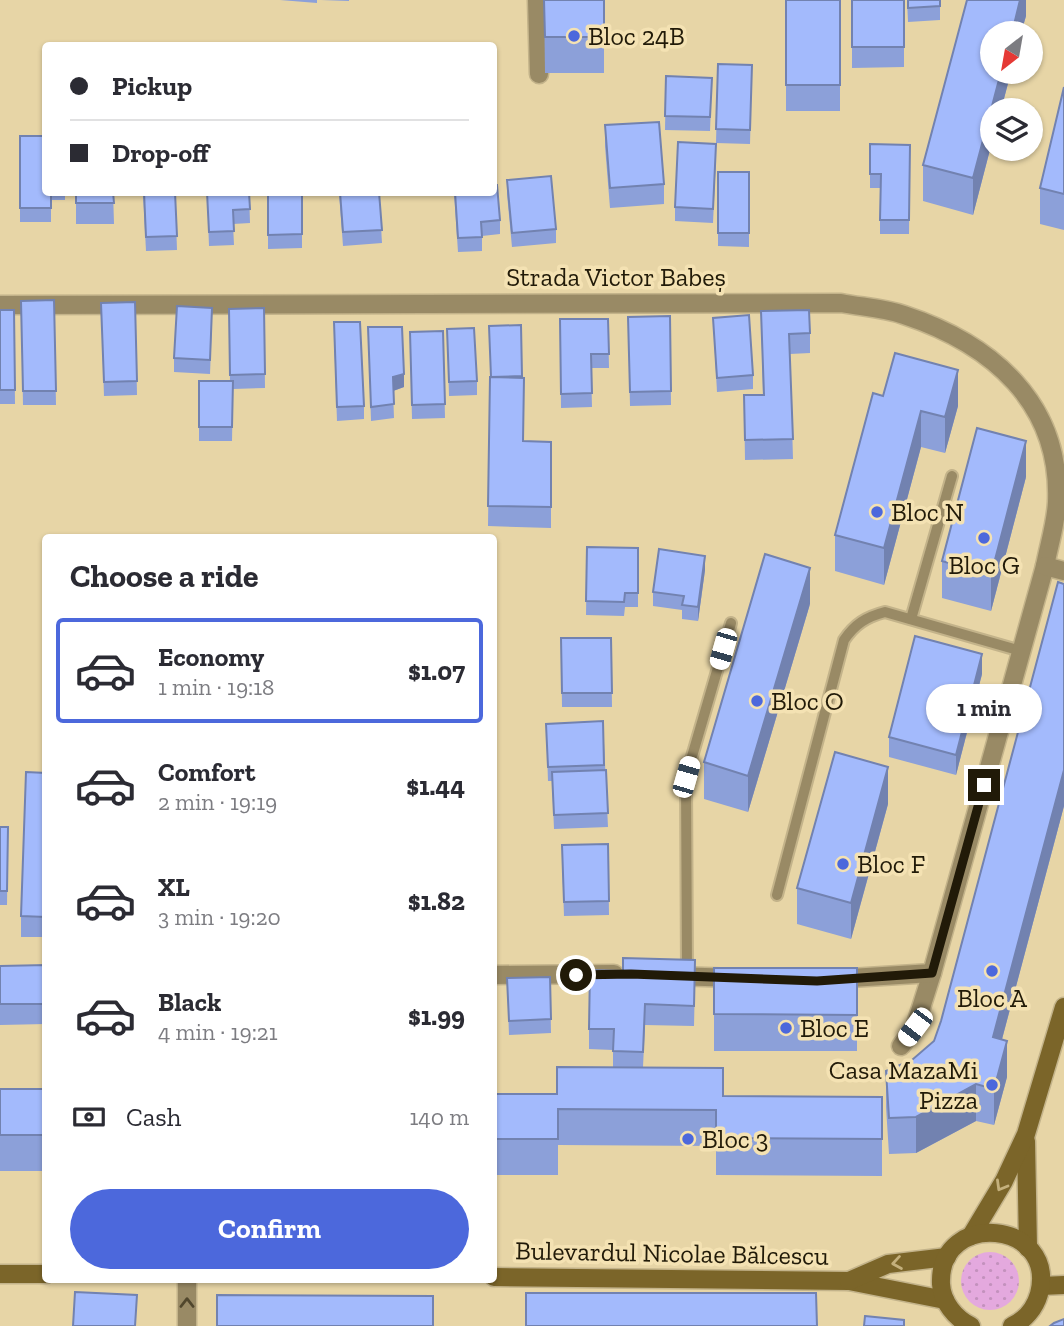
<!DOCTYPE html>
<meta charset="utf-8">
<style>
:root{--surface:#fff;--page:#f7f7f7;--text:#2b2b33;--muted:#7c7c81;--line:#e1e1e2;--accent:#4c68dc}
body{margin:0;font-family:"Zilla Slab",serif;background:var(--page);color:var(--text);height:100vh;display:flex;flex-direction:column;font-size:26px;white-space:nowrap}
*{box-sizing:border-box;margin:0}
p{font-size:23px;color:var(--muted)}
.icon{flex:none;width:38px;height:38px;fill:none;stroke:currentColor;stroke-width:2;stroke-linecap:round;stroke-linejoin:round}
.map{position:relative;flex:1;overflow:hidden}
.details{position:absolute;left:42px;top:534px;width:455px;height:749px;display:flex;flex-direction:column;background:var(--surface);border-radius:7px;box-shadow:0 2px 5px #0004}
.details>*{flex:none}
.guide{position:absolute;left:42px;top:42px;width:455px;height:154px;border-radius:7px;box-shadow:0 2px 5px #0004;display:grid;align-content:center;height:154px;padding:0 28px;background:var(--surface)}
.needle{width:46px;rotate:211deg}
.controls{position:absolute;left:980px;top:21px;display:grid;gap:14px}
.controls a{display:grid;place-items:center;width:63px;height:63px;border-radius:50%;background:var(--surface);box-shadow:0 2px 5px #0004;font-size:35px}
.end{position:absolute;width:32px;height:32px;margin:-16px;border:9px solid #211a08;background:#fff;box-shadow:0 0 0 4px #fff}
.from{border-radius:50%}
.bubble{position:absolute;height:49px;border-radius:24px;background:var(--surface);box-shadow:0 2px 5px #0004;font-size:23px;font-weight:700;line-height:49px;text-align:center}
.car{position:absolute;width:21px;height:42px;margin:-21px -10px;border-radius:9px;box-shadow:0 0 5px 2px #0007;background:linear-gradient(#fff 24%,#345 0 40%,#fff 0 76%,#345 0 86%,#fff 0)}
.guide b{display:flex;align-items:center;gap:24px;height:66px;font-size:26px}
.guide b+b{border-top:2px solid var(--line)}
.guide i{width:18px;height:18px;background:var(--text)}
ul{padding:0;list-style:none}
li{display:flex;align-items:center;gap:21px;height:105px;margin:0 14px 10px;padding:0 14px;border:4px solid transparent;border-radius:7px}
li div{flex:1}
li b{display:block;font-size:26px}
li em{font-style:normal;font-weight:700}
li.current{border-color:var(--accent)}
li>.icon{width:63px;height:63px;stroke-width:1.5}
h2{padding:0 28px;font-size:32px;line-height:84px}
.pay{display:flex;align-items:center;gap:18px;height:77px;padding:0 28px;font-size:26px}
.pay p{margin-inline-start:auto}
.action{display:flex;gap:14px;margin-top:auto;padding:14px 28px}
.action a{flex:1;height:80px;border-radius:42px;background:var(--accent);color:#fff;font-size:28px;font-weight:700;line-height:80px;text-align:center}
.map>svg:first-child{display:block}
.grass{fill:url(#grass-dots)}
.lines{fill:none;stroke-linecap:round;stroke-linejoin:round}
.lane-casing{stroke:#c3b38a;stroke-width:14}
.street-casing{stroke:#c3b38a;stroke-width:21}
.secondary-casing{stroke:#c3b38a;stroke-width:21}
.lane{stroke:#998a65;stroke-width:10}
.street{stroke:#998a65;stroke-width:18}
.secondary{stroke:#7b6529;stroke-width:18}
.wall{fill:#8ca0d9}
.shaded-wall{fill:#7282b0}
.building{fill:#a3bafc;stroke:#7282b0;stroke-width:2}
.oneway{stroke:#c4b07c}
.oneway2{stroke:#51472d}
.route{stroke:#211a08;stroke-width:9}
.poi-dot{fill:#4c68dc;stroke:#f4e2b3;stroke-width:2.5}
.labels{text-anchor:middle;dominant-baseline:central;stroke-width:7;stroke-linejoin:round;paint-order:stroke}
.poi-label{font-size:26px;fill:#211a08;stroke:#f4e2b3;text-anchor:start}
.street-label{font-size:26px;fill:#211a08;stroke:#f4e2b3}
</style>
<div class="map">
<svg width="1064" height="1326" viewBox="0 0 1064 1326">
<defs>
<pattern id="grass-dots" width="8" height="8" patternUnits="userSpaceOnUse" patternTransform="scale(1.75)"><rect width="8" height="8" fill="#e4a9de"/><path d="M2 2h.1M6 6h.1" fill="none" stroke="#c391bd" stroke-width="1.8" stroke-linecap="round"/></pattern>
</defs>
<rect width="100%" height="100%" fill="#e7d5a6"/>
<circle class="grass" cx="990" cy="1281" r="29"/>
<g class="lines">
<g class="lane-casing">
<g id="lane">
<path d="M911,619L952,476"/>
<path d="M777,895L844,640C855,624 866,617 885,612L1021,651"/>
<path d="M687,973L686,777L731,623"/>
</g>
</g>
<g class="street-casing">
<g id="street">
<path d="M537,0L539,74"/>
<path d="M0,305L841,303C861,307 884,308 904,315C992,344 1061,403 1057,502C1056,523 1049,545 1045,566L932,973L915,1027L901,1046"/>
<path d="M1045,566L1064,571"/>
<path d="M494,975L614,974"/>
<path d="M674,976L736,978"/>
<path d="M834,979L932,973"/>
<path d="M187,1326V1279"/>
</g>
</g>
<g class="secondary-casing">
<g id="secondary">
<path d="M1026,1141L1028,1248"/>
<path d="M971,1236L1004,1181L1026,1134L1064,1007"/>
<path d="M0,1274H46"/>
<path d="M494,1277L849,1281L945,1300"/>
<path d="M849,1281L888,1264L947,1257"/>
<path d="M1041,1286L1064,1285"/>
<path d="M971,1326C955,1318 942,1302 941,1284C938,1209 1058,1220 1039,1294C1035,1308 1025,1320 1012,1326"/>
</g>
</g>
<use href="#lane" class="lane"/>
<use href="#street" class="street"/>
<use href="#secondary" class="secondary"/>
</g>
<g class="wall">
<path d="M280,0H317V3Z"/>
<path d="M321,0H349V1Z"/>
<path d="M544,0H604V73H545Z"/>
<rect x="786" y="0" width="54" height="111"/>
<path d="M852,0H904V67L852,68Z"/>
<path d="M907,0H940V20L908,22Z"/>
<path d="M967,0H1026V16L1021,33H992V72H1011L1001,110H992V142L973,215L923,201V165Z"/>
<path d="M718,64L752,65L750,144L716,143Z"/>
<path d="M666,76L712,78L710,131L665,130Z"/>
<path d="M1064,87V230L1040,224V188Z"/>
<path d="M605,125L664,184V204L610,208L605,146Z"/>
<path d="M20,136L46,192H65V200H51V222H20Z"/>
<path d="M870,144L910,145L909,234H880V188H870Z"/>
<path d="M716,158L713,223L675,221V207Z"/>
<path d="M718,172H749V247L718,246Z"/>
<path d="M507,180L556,229V243L512,247L507,194Z"/>
<path d="M76,192H113L114,224H76Z"/>
<path d="M143,192H175L177,250L146,251Z"/>
<path d="M207,192H249L250,223L233,224L234,245L209,246Z"/>
<path d="M268,192H302V248L268,249Z"/>
<path d="M308,192H336V193L308,194Z"/>
<path d="M339,192H379L382,243L343,246Z"/>
<path d="M454,192L500,220V234L482,236V251L458,252Z"/>
<path d="M54,300L56,405H23L21,301Z"/>
<path d="M135,302L137,395L104,396L101,303Z"/>
<path d="M264,308L265,388L233,389L232,441H199V381H230L229,309Z"/>
<path d="M0,310H14L15,404H0Z"/>
<path d="M761,311L810,333V353L790,354L793,459L745,460L744,395H763Z"/>
<path d="M670,316L671,405L630,406L628,317Z"/>
<path d="M713,318L753,375V389L717,392Z"/>
<path d="M560,319H608L609,368H591L592,407L561,408Z"/>
<path d="M212,322L210,374L174,372V358Z"/>
<path d="M521,325L523,441L551,442V528L488,526L490,377Z"/>
<path d="M368,327L404,387L393,391L394,418L371,421Z"/>
<path d="M447,329L477,381V395L449,396Z"/>
<path d="M443,331L445,418L412,419L410,332Z"/>
<path d="M334,336L364,406V419L337,421Z"/>
<path d="M883,396L958,406L945,453L921,447L884,585L835,571V535Z"/>
<path d="M1026,477L991,611L942,598V561Z"/>
<path d="M587,547L638,548V607H625L624,616L586,615Z"/>
<path d="M705,570L698,621L682,619V610L653,606V592Z"/>
<path d="M1064,584V806L1002,1039L1007,1077L994,1125L976,1121L916,1153L889,1154L886,1107V1071L912,1060L934,1041L941,1021Z"/>
<path d="M810,604L748,812L704,799V762Z"/>
<path d="M561,638H611L612,707H562Z"/>
<path d="M982,674L956,775L889,757V737Z"/>
<path d="M603,721L608,827L554,829L552,781H548L546,724Z"/>
<path d="M46,773V937H21V916Z"/>
<path d="M888,804L851,939L797,924V888Z"/>
<path d="M0,827H8L7,905H0Z"/>
<path d="M608,844L609,915L564,916L562,859Z"/>
<path d="M46,965V1024L0,1025V966Z"/>
<rect x="714" y="968" width="143" height="83"/>
<path d="M550,977L551,1033L509,1035L507,978Z"/>
<path d="M695,981L694,1026L645,1025L643,1067L723,1096L882,1097V1176L716,1175V1146L558,1145V1175H494V1094H557L613,1067V1050L589,1049V1029Z"/>
<rect x="0" y="1089" width="46" height="82"/>
</g>
<g class="shaded-wall">
<path d="M1020,0H1026V16L1021,33H1012Z"/>
<path d="M1001,72H1011L1001,110H992V142L973,215V178Z"/>
<path d="M958,370V406L945,453V417Z"/>
<path d="M404,374V387L393,391V377Z"/>
<path d="M921,411V447L884,585V548Z"/>
<path d="M1026,441V477L991,611V575Z"/>
<path d="M705,556V570L698,621V607Z"/>
<path d="M810,568V604L748,812V776Z"/>
<path d="M982,654V674L956,775V755Z"/>
<path d="M888,767V804L851,939V903Z"/>
<path d="M1064,770V806L993,1073V1037Z"/>
<path d="M1007,1041V1077L994,1125V1089Z"/>
<path d="M976,1084V1121L916,1153V1117Z"/>
</g>
<g class="building">
<path d="M544,0H604V37H545Z"/>
<rect x="786" y="0" width="54" height="85"/>
<rect x="852" y="0" width="52" height="47"/>
<path d="M908,0H940V6L908,8Z"/>
<path d="M967,0H1020L1012,33H992V72H1001L973,178L923,165Z"/>
<path d="M718,64L752,65L750,130L716,129Z"/>
<path d="M666,76L712,78L710,117L665,116Z"/>
<path d="M1064,87V194L1040,188Z"/>
<path d="M659,122L664,184L610,188L605,125Z"/>
<path d="M20,136H46V192H51V208H20Z"/>
<path d="M678,142L716,144L713,209L675,207Z"/>
<path d="M870,144L910,145L909,220H880L881,174H870Z"/>
<rect x="718" y="172" width="31" height="61"/>
<path d="M551,176L556,229L512,233L507,180Z"/>
<path d="M494,185H497L500,220L481,222L482,237L458,238L455,192H494Z"/>
<path d="M76,192H113L114,203H76Z"/>
<path d="M144,192H175L177,236L146,237Z"/>
<path d="M207,192H249L250,209L233,210L234,231L209,232Z"/>
<path d="M268,192H302V234L268,235Z"/>
<path d="M340,192H379L382,230L343,232Z"/>
<path d="M54,300L56,391H23L21,301Z"/>
<path d="M135,302L137,381L104,382L101,303Z"/>
<path d="M177,306L212,308L210,360L174,358Z"/>
<path d="M264,308L265,374L230,375L229,309Z"/>
<path d="M0,310H14L15,390H0Z"/>
<path d="M809,310L810,333L789,334L793,439L745,440L744,395H764L761,311Z"/>
<path d="M749,315L753,375L717,378L713,318Z"/>
<path d="M670,316L671,391L630,392L628,317Z"/>
<path d="M560,319H608L609,354H591L592,393L561,394Z"/>
<path d="M334,322H360L364,406L337,407Z"/>
<path d="M521,325L522,376L491,377L489,326Z"/>
<path d="M368,327H402L404,374L393,377L394,404L371,407Z"/>
<path d="M474,328L477,381L449,382L447,329Z"/>
<path d="M443,331L445,404L412,405L410,332Z"/>
<path d="M895,353L958,370L945,417L921,411L884,548L835,535L873,393L883,396Z"/>
<path d="M490,377L524,378L523,441L551,442V507L488,506Z"/>
<path d="M199,381H233L232,427H199Z"/>
<path d="M977,428L1026,441L991,575L942,561Z"/>
<path d="M587,547L638,548V593H625L624,602L586,601Z"/>
<path d="M659,549L705,556L698,607L682,605L684,596L653,592Z"/>
<path d="M765,554L810,568L748,776L704,762Z"/>
<path d="M1058,582L1064,584V770L993,1037L1007,1041L994,1089L976,1084L916,1117L889,1118L886,1071L912,1060L934,1041L941,1021Z"/>
<path d="M915,636L982,654L956,755L889,737Z"/>
<path d="M561,638H611L612,693H562Z"/>
<path d="M603,721L604,765L548,767L546,724Z"/>
<path d="M835,752L888,767L851,903L797,888Z"/>
<path d="M606,770L608,813L554,815L552,772Z"/>
<path d="M26,772L46,773V917L21,916Z"/>
<path d="M0,827H8L7,891H0Z"/>
<path d="M608,844L609,901L564,902L562,845Z"/>
<path d="M623,958L695,960L694,1006L645,1004L643,1052L613,1051L614,1029H589L590,970L623,971Z"/>
<path d="M46,965V1004H0V966Z"/>
<path d="M714,968H857V1015L714,1014Z"/>
<path d="M550,977L551,1019L509,1021L507,978Z"/>
<path d="M557,1067L723,1068V1096L882,1097V1139L716,1138V1110L558,1109V1139H494V1094H557Z"/>
<rect x="0" y="1089" width="46" height="46"/>
<path d="M75,1292L137,1295L135,1326H73Z"/>
<path d="M526,1293H816L817,1326H526Z"/>
<path d="M217,1295L433,1296V1326H217Z"/>
<path d="M865,1316L904,1320V1326H864Z"/>
<path d="M1064,1319V1326H1050L1054,1323Z"/>
</g>
<defs><path id="oneway-chevron" d="M-2-3.5L2.5 0L-2 3.5" fill="none" stroke-width="1.6" stroke-linecap="round" stroke-linejoin="round" transform="scale(1.75)"/></defs>
<g class="oneway">
<use href="#oneway-chevron" transform="translate(1001 1186) rotate(120)"/>
<use href="#oneway-chevron" transform="translate(897 1263) rotate(171)"/>
</g>
<use class="oneway2" href="#oneway-chevron" transform="translate(187 1303) rotate(-90)"/>
<g class="lines">
<path class="route" d="M576,975L631,974L817,981L932,973L984,785"/>
</g>
<g class="poi-dot">
<circle cx="574" cy="36" r="7"/>
<circle cx="877" cy="512" r="7"/>
<circle cx="984" cy="538" r="7"/>
<circle cx="757" cy="701" r="7"/>
<circle cx="843" cy="864" r="7"/>
<circle cx="992" cy="971" r="7"/>
<circle cx="786" cy="1028" r="7"/>
<circle cx="992" cy="1085" r="7"/>
<circle cx="688" cy="1139" r="7"/>
</g>
<g class="labels">
<g class="poi-label">
<text x="588" y="36">Bloc 24B</text>
<text x="891" y="512">Bloc N</text>
<text x="984" y="565" text-anchor="middle">Bloc G</text>
<text x="771" y="701">Bloc O</text>
<text x="857" y="864">Bloc F</text>
<text x="992" y="998" text-anchor="middle">Bloc A</text>
<text x="800" y="1028">Bloc E</text>
<text x="978" y="1070" text-anchor="end">Casa MazaMi<tspan x="978" dy="30">Pizza</tspan></text>
<text x="702" y="1139">Bloc 3</text>
</g>
<g class="street-label">
<text x="616" y="277">Strada Victor Babeș</text>
<text transform="translate(672 1253) rotate(1)">Bulevardul Nicolae Bălcescu</text>
</g>
</g>
</svg>
<div class="controls">
<a><svg class="needle" viewBox="-14 -14 28 28"><path d="M0-13l5 13h-10z" fill="#e53935"/><path d="M0 13l5-13h-10z" fill="#7c7c81"/></svg></a>
<a><svg class="icon" aria-label="layers" viewBox="0 0 24 24"><path d="M12 4l9 5-9 5-9-5zM3 14l9 5 9-5"/></svg></a>
</div>
<i class="end from" style="left:576px;top:975px"></i>
<i class="end" style="left:984px;top:785px"></i>
<div class="bubble" style="left:926px;top:684px;width:116px">1 min</div>
<i class="car" style="left:723px;top:649px;rotate:196deg"></i>
<i class="car" style="left:686px;top:777px;rotate:16deg"></i>
<i class="car" style="left:915px;top:1027px;rotate:217deg"></i>
<div class="guide">
<b><i class="from"></i>Pickup</b>
<b><i></i>Drop-off</b>
</div>
<section class="details">
<h2>Choose a ride</h2>
<ul>
<li class="current"><svg class="icon" aria-label="car" viewBox="0 0 24 24"><path d="M5 17H2v-5l4-1 3-4h7l3 4 3 1v5h-3M9 17h6M6 11h13"/><circle cx="7" cy="17" r="2"/><circle cx="17" cy="17" r="2"/></svg><div><b>Economy</b><p>1 min · 19:18</p></div><em>$1.07</em></li>
<li><svg class="icon" aria-label="car" viewBox="0 0 24 24"><path d="M5 17H2v-5l4-1 3-4h7l3 4 3 1v5h-3M9 17h6M6 11h13"/><circle cx="7" cy="17" r="2"/><circle cx="17" cy="17" r="2"/></svg><div><b>Comfort</b><p>2 min · 19:19</p></div><em>$1.44</em></li>
<li><svg class="icon" aria-label="car" viewBox="0 0 24 24"><path d="M5 17H2v-5l4-1 3-4h7l3 4 3 1v5h-3M9 17h6M6 11h13"/><circle cx="7" cy="17" r="2"/><circle cx="17" cy="17" r="2"/></svg><div><b>XL</b><p>3 min · 19:20</p></div><em>$1.82</em></li>
<li><svg class="icon" aria-label="car" viewBox="0 0 24 24"><path d="M5 17H2v-5l4-1 3-4h7l3 4 3 1v5h-3M9 17h6M6 11h13"/><circle cx="7" cy="17" r="2"/><circle cx="17" cy="17" r="2"/></svg><div><b>Black</b><p>4 min · 19:21</p></div><em>$1.99</em></li>
</ul>
<div class="pay"><svg class="icon" aria-label="cash" viewBox="0 0 24 24"><path d="M3 7h18v10H3z"/><circle cx="12" cy="12" r="2"/></svg>Cash<p>140 m</p></div>
<div class="action"><a>Confirm</a></div>
</section>
</div>
